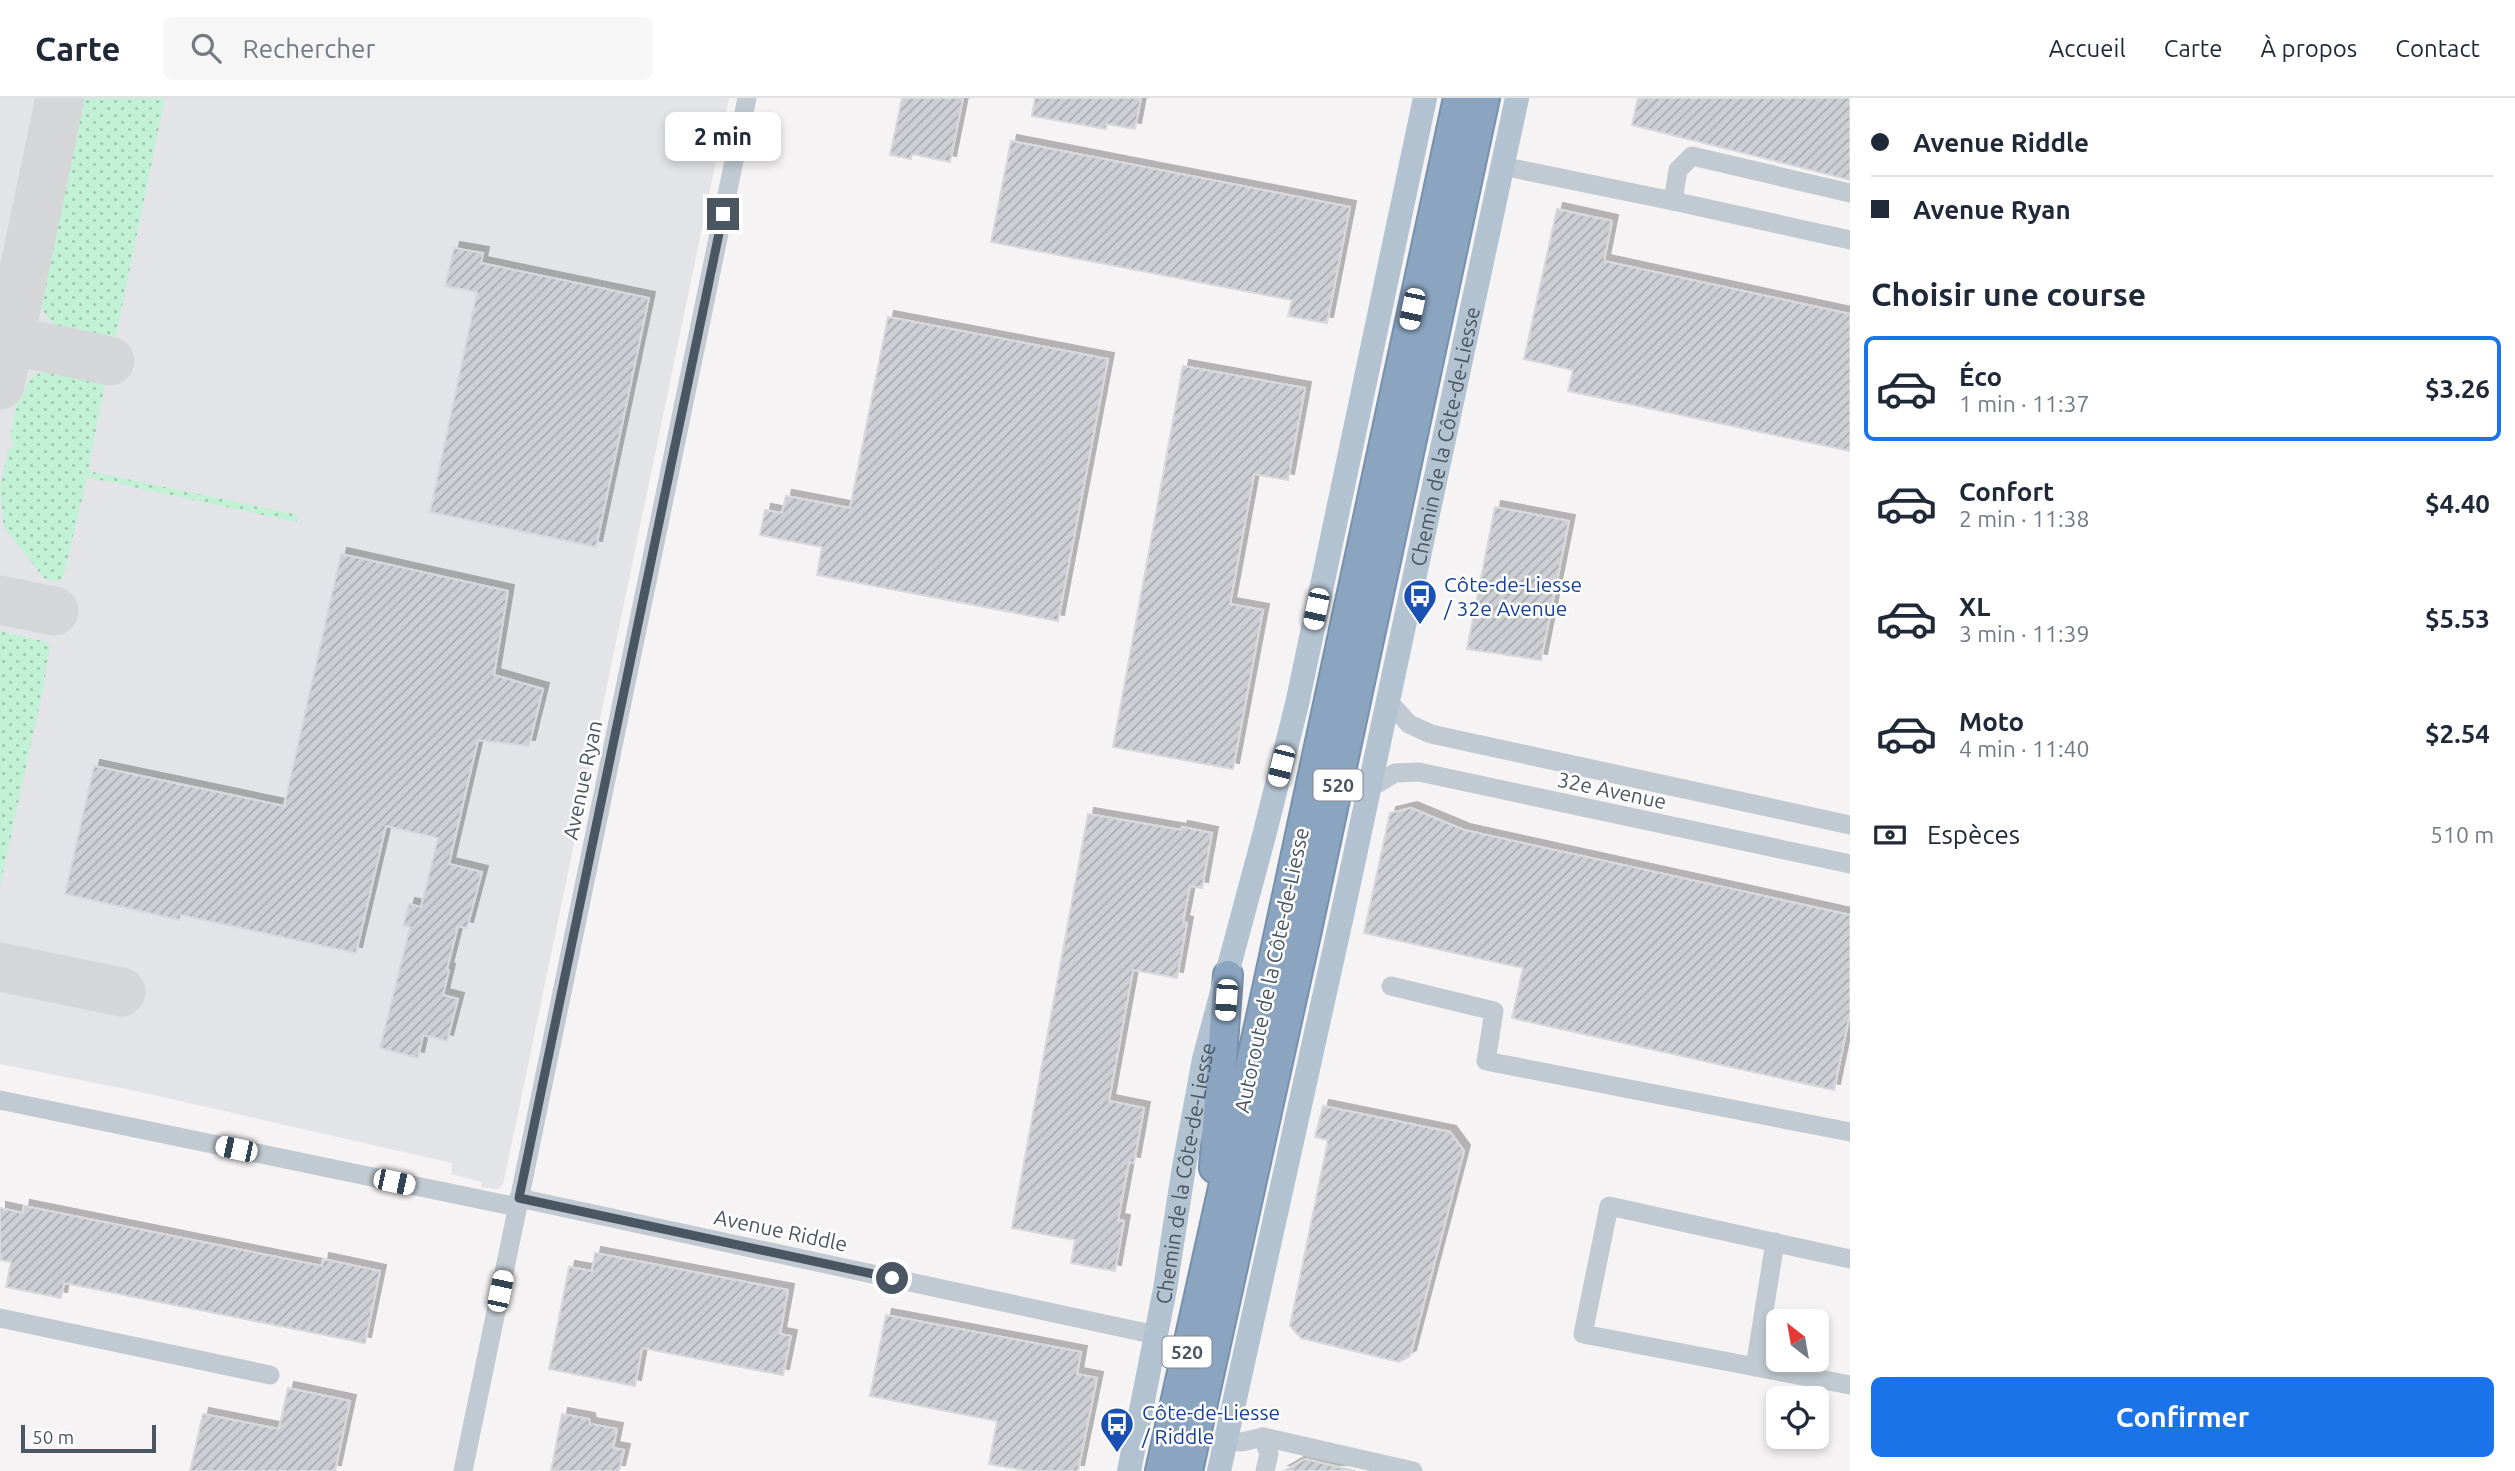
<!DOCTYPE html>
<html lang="fr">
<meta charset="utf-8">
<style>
:root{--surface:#fff;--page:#f6f6f7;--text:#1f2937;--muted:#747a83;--line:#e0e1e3;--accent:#1a73e8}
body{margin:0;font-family:Ubuntu,sans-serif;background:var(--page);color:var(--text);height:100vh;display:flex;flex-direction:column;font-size:26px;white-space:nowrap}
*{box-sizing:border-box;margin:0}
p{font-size:23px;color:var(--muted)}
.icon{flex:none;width:38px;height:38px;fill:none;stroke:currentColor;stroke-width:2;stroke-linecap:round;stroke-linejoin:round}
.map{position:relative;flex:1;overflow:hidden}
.details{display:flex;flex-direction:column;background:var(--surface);width:665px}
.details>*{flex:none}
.guide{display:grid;align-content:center;height:154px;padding:0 21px;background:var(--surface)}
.needle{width:46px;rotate:329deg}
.tools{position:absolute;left:1766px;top:1211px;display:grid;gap:14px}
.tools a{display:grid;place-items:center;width:63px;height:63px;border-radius:10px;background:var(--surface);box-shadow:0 4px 10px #0003;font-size:35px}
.scale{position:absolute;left:21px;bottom:18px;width:135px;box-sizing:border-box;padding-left:7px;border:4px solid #4a5661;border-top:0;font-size:19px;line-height:24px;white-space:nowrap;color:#4a5661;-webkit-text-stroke:5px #fff;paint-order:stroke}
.end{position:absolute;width:32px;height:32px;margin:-16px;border:9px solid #4a5661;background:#fff;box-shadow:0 0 0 4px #fff}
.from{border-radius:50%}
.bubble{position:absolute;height:49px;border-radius:10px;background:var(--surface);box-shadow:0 4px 10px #0003;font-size:23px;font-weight:600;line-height:49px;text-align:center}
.car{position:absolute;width:21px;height:42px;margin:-21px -10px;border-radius:9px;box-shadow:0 0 5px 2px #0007;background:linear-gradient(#fff 24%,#345 0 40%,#fff 0 76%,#345 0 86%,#fff 0)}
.guide b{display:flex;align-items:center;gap:24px;height:66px;font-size:26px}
.guide b+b{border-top:2px solid var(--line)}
.guide i{width:18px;height:18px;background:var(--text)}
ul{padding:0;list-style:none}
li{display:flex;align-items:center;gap:21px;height:105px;margin:0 14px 10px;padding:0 7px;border:4px solid transparent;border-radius:10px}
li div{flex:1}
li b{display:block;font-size:26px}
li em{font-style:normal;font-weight:600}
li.on{border-color:var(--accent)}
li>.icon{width:63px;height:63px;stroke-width:1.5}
h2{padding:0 21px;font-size:32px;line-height:84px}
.pay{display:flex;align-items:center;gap:18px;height:77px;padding:0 21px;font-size:26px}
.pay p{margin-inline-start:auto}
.action{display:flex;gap:14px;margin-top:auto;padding:14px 21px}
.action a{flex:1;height:80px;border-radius:10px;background:var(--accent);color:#fff;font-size:28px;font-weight:600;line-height:80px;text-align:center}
header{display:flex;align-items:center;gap:42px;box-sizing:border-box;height:98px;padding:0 35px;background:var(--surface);border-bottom:2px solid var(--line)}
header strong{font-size:33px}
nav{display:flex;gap:38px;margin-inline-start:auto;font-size:24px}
.search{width:490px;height:63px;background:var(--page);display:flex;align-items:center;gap:18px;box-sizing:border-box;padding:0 24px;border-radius:10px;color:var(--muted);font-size:26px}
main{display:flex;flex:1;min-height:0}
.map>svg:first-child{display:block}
.airport{fill:#e2e4e7}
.grass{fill:url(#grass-dots)}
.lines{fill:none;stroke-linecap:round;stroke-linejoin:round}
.taxiway{stroke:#d5d6d8;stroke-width:49}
.building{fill:url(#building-hatch);stroke:#d7d9de;stroke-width:2;filter:url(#shadow)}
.highway-casing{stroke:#7690ad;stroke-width:32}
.minor{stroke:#c1cad2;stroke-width:19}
.major{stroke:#b3c2d1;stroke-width:24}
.highway{stroke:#8ba5c1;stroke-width:28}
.route{stroke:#4a5661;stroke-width:9}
.labels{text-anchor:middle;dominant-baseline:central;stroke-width:5;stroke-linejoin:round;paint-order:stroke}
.shield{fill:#fff;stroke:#808990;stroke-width:2}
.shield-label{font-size:19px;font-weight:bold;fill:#4a5661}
.street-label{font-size:21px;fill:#4a5661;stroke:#fff}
.transit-label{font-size:21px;fill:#164399;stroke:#fff;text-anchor:start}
</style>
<header>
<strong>Carte</strong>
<div class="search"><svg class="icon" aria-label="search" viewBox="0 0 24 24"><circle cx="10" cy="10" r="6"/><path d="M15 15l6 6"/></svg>Rechercher</div>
<nav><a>Accueil</a><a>Carte</a><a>À propos</a><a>Contact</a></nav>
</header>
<main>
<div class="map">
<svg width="1850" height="1373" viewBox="0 0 1850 1373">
<defs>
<pattern id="grass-dots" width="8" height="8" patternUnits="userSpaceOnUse" patternTransform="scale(1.75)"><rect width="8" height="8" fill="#c3f1d5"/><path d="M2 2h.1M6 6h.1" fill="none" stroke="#a0c6b0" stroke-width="1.8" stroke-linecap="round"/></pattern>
<pattern id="building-hatch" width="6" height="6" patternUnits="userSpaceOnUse" patternTransform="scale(1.75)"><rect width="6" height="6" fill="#cdcfd5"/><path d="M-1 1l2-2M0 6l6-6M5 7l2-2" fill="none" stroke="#a8abb0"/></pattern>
<filter id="shadow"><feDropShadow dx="6" dy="-6" stdDeviation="0" flood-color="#0004"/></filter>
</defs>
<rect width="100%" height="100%" fill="#f5f3f3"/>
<path class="airport" d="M0,0H729L516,1025L503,1086L498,1091L481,1089L482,1084L451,1076L452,1065L136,993L0,966Z"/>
<g class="grass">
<path d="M80,0H165L115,243L57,231L40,209L43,200L40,196L49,153L55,142L51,139L72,40L78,37V32L74,31L77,17L81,11L79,7Z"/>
<path d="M48,270L102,282L105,285L88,373L299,417L296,424L87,379L64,477L60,483L44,480L6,432L3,423L0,389L8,352L15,347L10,339L18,299L25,294L28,282Z"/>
<path d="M0,533L47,544L50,548L43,591L0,788Z"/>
</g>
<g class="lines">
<g class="taxiway">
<path d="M0,240L110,263"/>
<path d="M0,287L60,0"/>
<path d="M0,502L54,513"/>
<path d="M0,869L121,894"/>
</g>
</g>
<g class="building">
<path d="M902,0H963L950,64L912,56L911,61L890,57Z"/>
<path d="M1035,0H1141L1135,31L1107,26L1106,31L1032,18Z"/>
<path d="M1638,0H1850V82L1632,27Z"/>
<path d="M1011,43L1350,109L1327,225L1288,218L1292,202L991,144Z"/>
<path d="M1557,111L1612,123L1604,163L1850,216V353L1568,293L1573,272L1524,261Z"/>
<path d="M454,150L483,155L481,165L649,200L596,449L430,414L477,194L445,188Z"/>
<path d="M888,219L1108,261L1058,523L817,477L822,449L760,437L765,412L782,415L786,398L850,410Z"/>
<path d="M1183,268L1305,290L1288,382L1254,376L1230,506L1263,512L1233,671L1113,649Z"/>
<path d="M1495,409L1569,423L1541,562L1467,551Z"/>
<path d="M341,456L508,493L494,577L543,591L529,648L478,642L449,766L482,774L467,830L458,828L447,871L449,872L443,897L458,901L447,943L423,937L418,960L380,950L410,829L403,828L409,806L421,809L438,740L386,728L356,855L181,817L180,822L65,796L94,668L284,708Z"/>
<path d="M1411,710L1464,732L1850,817V915L1834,992L1512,920L1523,870L1364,835L1390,715Z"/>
<path d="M1088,716L1181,732L1182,729L1212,735L1202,790L1190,788L1183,824L1187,825L1177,880L1133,872L1109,1003L1144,1010L1134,1065L1129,1064L1118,1122L1124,1123L1115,1173L1071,1165L1075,1142L1012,1130Z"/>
<path d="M1323,1008L1450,1034L1464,1053L1410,1258L1399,1264L1301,1240L1290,1228L1328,1042L1315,1039Z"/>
<path d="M24,1108L322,1168L323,1161L380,1173L365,1245L64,1185L61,1200L6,1189L11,1164L0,1162V1110L23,1115Z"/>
<path d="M595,1155L788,1192L780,1236L791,1238L783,1277L642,1250L635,1288L549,1271L569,1169L592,1173Z"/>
<path d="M886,1217L1081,1254L1077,1276L1097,1280L1078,1373H1028L989,1366L997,1323L870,1298Z"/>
<path d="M288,1290L350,1303L335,1373H190L203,1316L279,1331Z"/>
<path d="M562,1316L589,1321L590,1326L617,1331L613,1350L624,1352L619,1373H551Z"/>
<path d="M1305,1361L1355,1373H1284Z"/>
</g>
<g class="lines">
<g class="highway-casing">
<g id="highway">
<path d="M1214,1070L1228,877"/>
<path d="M1160,1373L1261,919L1458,0"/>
<path d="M1188,1373L1307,832L1485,0"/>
</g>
</g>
<g class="minor">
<path d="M1502,68L1673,103L1850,142"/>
<path d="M1673,103L1678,72L1692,58L1850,95"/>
<path d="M1388,603L1409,626L1431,636L1850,727"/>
<path d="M1368,691L1395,675L1419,674L1850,766"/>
<path d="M1391,888L1494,913L1486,963L1850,1034"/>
<path d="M0,1002L517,1109"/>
<path d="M519,1100L1156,1237"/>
<path d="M1850,1161L1609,1108L1583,1236L1850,1287"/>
<path d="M0,1220L270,1277"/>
<path d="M1755,1269L1775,1144"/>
<path d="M1263,1339L1413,1373"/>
<path d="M1226,1343L1242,1344L1263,1339L1269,1356L1265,1373"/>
<path d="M463,1373L747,0"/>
</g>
<g class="major">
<path id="s1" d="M1129,1373L1165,1191L1184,1069L1204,961L1265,734L1297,606L1425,0"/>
<path id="s2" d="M1219,1373L1343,813L1517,0"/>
</g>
<use href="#highway" class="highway"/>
</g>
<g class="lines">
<path class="route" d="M723,116L519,1100L892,1180"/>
</g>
<defs>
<g id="bus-pin" transform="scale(1.75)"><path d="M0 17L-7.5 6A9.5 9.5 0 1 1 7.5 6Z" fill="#1a4fb4" stroke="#fff"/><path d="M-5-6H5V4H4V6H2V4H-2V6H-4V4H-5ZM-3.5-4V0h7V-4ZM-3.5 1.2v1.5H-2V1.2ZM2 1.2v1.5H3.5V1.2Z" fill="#fff"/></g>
</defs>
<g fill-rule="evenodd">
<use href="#bus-pin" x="1420" y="498"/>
<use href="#bus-pin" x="1117" y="1326"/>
</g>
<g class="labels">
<g class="shield">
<rect x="1313.5" y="671.5" width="49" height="31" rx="5"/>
<rect x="1162.5" y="1238.5" width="49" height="31" rx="5"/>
</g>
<g class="shield-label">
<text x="1338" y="687">520</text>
<text x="1187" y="1254">520</text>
</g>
<g class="street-label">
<text stroke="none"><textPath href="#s2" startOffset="1059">Chemin de la Côte-de-Liesse</textPath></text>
<text transform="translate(582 682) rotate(-78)">Avenue Ryan</text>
<text transform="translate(1612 692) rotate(12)">32e Avenue</text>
<text transform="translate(1271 872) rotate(-78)">Autoroute de la Côte-de-Liesse</text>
<text stroke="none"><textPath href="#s1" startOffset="303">Chemin de la Côte-de-Liesse</textPath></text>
<text transform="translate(781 1132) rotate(12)">Avenue Riddle</text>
</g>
<g class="transit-label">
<text x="1444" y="486">Côte-de-Liesse<tspan x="1444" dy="24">/ 32e Avenue</tspan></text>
<text x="1142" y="1314">Côte-de-Liesse<tspan x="1142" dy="24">/ Riddle</tspan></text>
</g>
</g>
</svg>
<div class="tools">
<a><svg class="needle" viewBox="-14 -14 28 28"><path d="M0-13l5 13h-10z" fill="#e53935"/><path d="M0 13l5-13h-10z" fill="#747a83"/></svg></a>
<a><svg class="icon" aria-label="locate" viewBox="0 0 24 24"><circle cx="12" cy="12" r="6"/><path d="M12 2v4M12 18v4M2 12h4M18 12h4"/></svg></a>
</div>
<div class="scale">50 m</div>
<i class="end from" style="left:892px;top:1180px"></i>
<i class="end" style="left:723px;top:116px"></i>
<div class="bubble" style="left:665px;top:14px;width:116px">2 min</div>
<i class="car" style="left:1412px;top:211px;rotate:192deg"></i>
<i class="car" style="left:1316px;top:511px;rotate:192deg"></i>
<i class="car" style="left:1281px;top:668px;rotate:194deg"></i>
<i class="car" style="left:1226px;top:902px;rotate:184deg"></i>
<i class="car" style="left:236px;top:1051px;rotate:282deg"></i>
<i class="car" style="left:394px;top:1084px;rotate:102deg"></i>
<i class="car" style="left:500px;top:1193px;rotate:12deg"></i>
</div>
<section class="details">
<div class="guide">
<b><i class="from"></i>Avenue Riddle</b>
<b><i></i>Avenue Ryan</b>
</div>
<h2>Choisir une course</h2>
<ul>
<li class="on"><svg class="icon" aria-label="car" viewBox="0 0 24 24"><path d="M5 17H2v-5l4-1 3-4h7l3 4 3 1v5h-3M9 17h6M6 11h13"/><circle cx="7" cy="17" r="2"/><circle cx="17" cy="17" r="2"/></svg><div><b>Éco</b><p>1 min · 11:37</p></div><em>$3.26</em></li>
<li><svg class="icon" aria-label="car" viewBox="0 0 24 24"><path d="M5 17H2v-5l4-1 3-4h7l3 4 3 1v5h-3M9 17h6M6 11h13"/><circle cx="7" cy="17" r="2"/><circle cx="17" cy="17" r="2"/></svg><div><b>Confort</b><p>2 min · 11:38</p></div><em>$4.40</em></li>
<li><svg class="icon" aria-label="car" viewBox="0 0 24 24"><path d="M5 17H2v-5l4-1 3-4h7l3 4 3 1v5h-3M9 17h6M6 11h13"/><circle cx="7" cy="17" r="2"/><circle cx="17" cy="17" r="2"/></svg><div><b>XL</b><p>3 min · 11:39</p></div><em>$5.53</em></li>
<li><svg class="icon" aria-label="car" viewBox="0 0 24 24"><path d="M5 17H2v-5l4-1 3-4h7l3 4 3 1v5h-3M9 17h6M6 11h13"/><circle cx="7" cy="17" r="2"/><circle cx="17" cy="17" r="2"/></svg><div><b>Moto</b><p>4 min · 11:40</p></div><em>$2.54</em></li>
</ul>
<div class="pay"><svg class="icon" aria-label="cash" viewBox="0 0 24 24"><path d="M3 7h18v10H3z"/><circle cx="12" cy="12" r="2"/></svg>Espèces<p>510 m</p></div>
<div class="action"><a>Confirmer</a></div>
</section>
</main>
